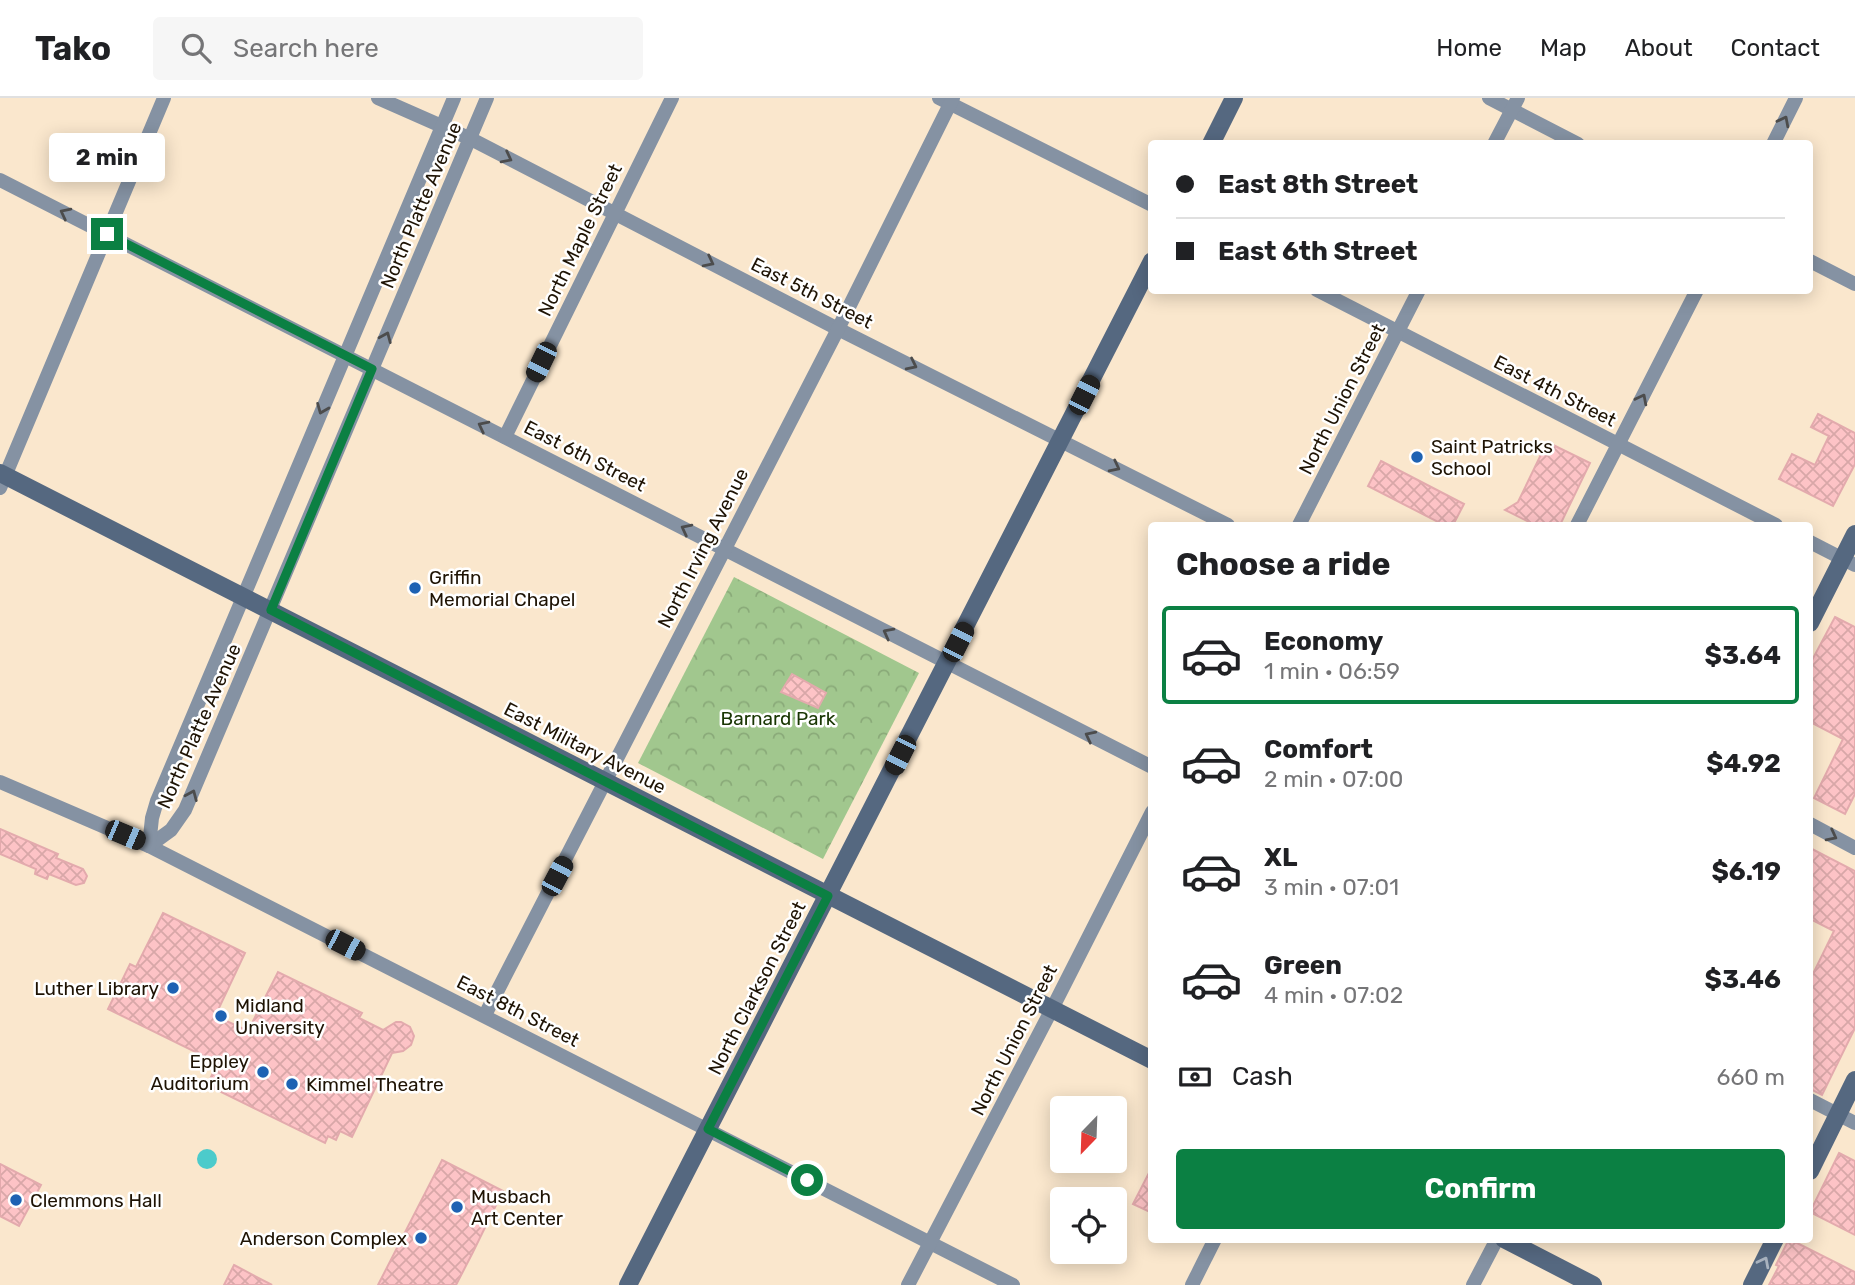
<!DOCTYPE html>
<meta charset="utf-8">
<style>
:root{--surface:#fff;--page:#f6f6f6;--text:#202124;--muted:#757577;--line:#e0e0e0;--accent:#0b8043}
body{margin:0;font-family:Rubik,sans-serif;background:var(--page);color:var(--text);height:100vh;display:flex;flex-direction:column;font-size:26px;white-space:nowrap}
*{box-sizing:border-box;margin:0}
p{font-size:23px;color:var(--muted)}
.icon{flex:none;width:38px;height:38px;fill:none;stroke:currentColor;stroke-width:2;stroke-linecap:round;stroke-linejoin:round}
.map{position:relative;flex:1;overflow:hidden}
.sheet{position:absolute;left:1148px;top:424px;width:665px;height:721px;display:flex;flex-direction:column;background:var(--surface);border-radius:7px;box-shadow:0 4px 18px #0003}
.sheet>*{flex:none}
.top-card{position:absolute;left:1148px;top:42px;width:665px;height:154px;border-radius:7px;box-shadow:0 4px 18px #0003;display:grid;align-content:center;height:154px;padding:0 28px;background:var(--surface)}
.needle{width:46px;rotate:203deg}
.fabs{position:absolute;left:1050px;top:998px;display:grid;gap:14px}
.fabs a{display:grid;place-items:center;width:77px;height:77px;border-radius:7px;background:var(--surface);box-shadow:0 4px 18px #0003;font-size:35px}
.end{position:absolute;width:32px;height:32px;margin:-16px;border:9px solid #0b8043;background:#fff;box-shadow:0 0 0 4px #fff}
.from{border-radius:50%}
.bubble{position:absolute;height:49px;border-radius:7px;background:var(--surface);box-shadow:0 4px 18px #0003;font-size:23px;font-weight:700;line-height:49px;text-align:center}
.car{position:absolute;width:21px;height:42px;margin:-21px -10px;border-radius:9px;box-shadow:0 0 5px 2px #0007;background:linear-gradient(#222 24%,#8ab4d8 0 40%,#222 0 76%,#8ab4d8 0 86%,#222 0)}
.top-card b{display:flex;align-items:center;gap:24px;height:66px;font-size:26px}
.top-card b+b{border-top:2px solid var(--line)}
.top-card i{width:18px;height:18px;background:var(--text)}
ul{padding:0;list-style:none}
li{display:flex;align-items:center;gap:21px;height:98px;margin:0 14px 10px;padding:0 14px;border:4px solid transparent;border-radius:7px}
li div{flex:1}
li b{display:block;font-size:26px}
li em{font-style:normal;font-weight:700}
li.selected{border-color:var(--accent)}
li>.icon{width:63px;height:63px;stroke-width:1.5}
h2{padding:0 28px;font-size:32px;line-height:84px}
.pay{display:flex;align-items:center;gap:18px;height:77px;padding:0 28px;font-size:26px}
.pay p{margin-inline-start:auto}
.action{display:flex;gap:14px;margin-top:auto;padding:14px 28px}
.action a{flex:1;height:80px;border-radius:7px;background:var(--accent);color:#fff;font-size:28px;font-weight:700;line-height:80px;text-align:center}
header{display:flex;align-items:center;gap:42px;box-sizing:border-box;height:98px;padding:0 35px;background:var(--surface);border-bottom:2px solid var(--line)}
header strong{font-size:33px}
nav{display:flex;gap:38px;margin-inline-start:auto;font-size:24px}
.search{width:490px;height:63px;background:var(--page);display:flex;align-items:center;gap:18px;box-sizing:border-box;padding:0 24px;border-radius:7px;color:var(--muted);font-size:26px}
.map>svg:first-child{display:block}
.park{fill:url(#park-crowns)}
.water{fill:#4ccbcb}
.building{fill:url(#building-cross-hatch);stroke:#e3aaad;stroke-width:2}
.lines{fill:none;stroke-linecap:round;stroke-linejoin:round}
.street{stroke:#8592a3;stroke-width:14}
.secondary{stroke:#556880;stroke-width:18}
.oneway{stroke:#4c4c4c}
.oneway2{stroke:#aab4c0}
.route{stroke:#0b8043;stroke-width:9}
.poi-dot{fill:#1e62b3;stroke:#fff;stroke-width:2.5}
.labels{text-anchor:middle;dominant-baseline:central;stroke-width:5;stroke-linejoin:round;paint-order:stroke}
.street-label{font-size:19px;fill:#1e1304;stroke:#fff}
.poi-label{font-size:19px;fill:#1e1304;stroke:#fff;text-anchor:start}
.park-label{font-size:19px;fill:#193603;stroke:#fff}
</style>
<header>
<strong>Tako</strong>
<div class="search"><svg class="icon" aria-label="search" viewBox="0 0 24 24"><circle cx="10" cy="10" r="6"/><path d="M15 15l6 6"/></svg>Search here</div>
<nav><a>Home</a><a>Map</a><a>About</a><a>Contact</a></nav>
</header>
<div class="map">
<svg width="1855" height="1187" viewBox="0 0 1855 1187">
<defs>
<pattern id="park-crowns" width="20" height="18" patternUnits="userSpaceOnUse" patternTransform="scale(1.75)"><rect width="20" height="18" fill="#a1c78e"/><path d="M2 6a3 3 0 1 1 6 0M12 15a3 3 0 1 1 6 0" fill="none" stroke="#8aaa79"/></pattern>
<pattern id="building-cross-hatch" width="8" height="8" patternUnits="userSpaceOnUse" patternTransform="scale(1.75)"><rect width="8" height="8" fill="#fdc3c6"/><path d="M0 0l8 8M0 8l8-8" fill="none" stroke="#d8a7a8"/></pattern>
</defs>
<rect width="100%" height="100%" fill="#fae7cd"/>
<path class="park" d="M734,479L919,575L823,761L638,665Z"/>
<circle class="water" cx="207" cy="1061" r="10"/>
<g class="building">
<path d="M1818,316L1855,335V366L1833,408L1779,381L1792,356L1815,367L1829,338L1811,329Z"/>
<path d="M1547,344L1590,365L1560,427H1535L1505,412L1518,404Z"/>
<path d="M1381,363L1464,406L1453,427H1444L1368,388Z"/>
<path d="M1835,519L1855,529V696L1845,716L1814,700L1843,641L1810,624V566Z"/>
<path d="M792,576L826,595L818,610L781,594Z"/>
<path d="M0,731L58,756L56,760L83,771L87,778L84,785L76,787L49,776L47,781L35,776L36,771L0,756Z"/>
<path d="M1810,750L1855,773V930L1822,997L1810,991V882L1834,833L1810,821Z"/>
<path d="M163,815L245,855L218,912L225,915L222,921L248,933L278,874L362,915L359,920L383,932L396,924H401L410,929L414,938L411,947L403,953L392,955L352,1039L340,1033L336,1042L328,1038L325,1045L207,987L218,965L108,911L130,866L136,869Z"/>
<path d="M1839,1055L1855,1063V1137L1810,1114Z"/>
<path d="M442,1062L503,1093L472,1156L456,1187H378Z"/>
<path d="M0,1066L41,1087L19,1128L0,1118Z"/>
<path d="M1152,1069V1115L1133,1106Z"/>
<path d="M1789,1141L1855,1174V1187H1769L1779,1168L1776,1167Z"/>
<path d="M234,1167L272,1187H224Z"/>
</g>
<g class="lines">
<g class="street">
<path d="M378,0L471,41L838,231L1228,427"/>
<path d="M939,0L1152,107"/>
<path d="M1489,0L1578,46"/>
<path d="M1494,46L1518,0"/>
<path d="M1773,46L1796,0"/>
<path d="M0,82L1152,669"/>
<path d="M1810,163L1855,186"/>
<path d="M1317,192L1776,427"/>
<path d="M505,339L672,0"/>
<path d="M0,390L164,0"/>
<path d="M1299,427L1419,192"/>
<path d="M1577,427L1697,192"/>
<path d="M1810,444L1855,467"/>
<path d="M0,684L149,748L1013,1187"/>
<path d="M1810,726L1855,750"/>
<path d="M149,748L171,732L185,712L487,0"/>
<path d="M149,748L152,720L157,703L454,0"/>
<path d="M485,917L838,231L953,0"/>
<path d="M1810,1002L1855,1025"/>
<path d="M908,1187L1052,911L1152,714"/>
<path d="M1192,1187L1215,1141"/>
<path d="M1473,1187L1497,1141"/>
</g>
<g class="secondary">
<path d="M1211,46L1234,0"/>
<path d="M0,375L1152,962"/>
<path d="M1810,525L1855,436"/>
<path d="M1810,1073L1855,982"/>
<path d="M1504,1141L1593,1187"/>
<path d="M628,1187L1152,163"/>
<path d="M1752,1187L1775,1141"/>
</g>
</g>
<defs><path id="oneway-chevron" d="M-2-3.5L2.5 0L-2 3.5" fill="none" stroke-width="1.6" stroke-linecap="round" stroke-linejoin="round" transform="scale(1.75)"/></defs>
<g class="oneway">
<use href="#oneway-chevron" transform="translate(1784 23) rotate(-63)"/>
<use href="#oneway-chevron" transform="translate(507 60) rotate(27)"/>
<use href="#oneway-chevron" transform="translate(65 115) rotate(-153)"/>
<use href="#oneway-chevron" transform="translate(709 164) rotate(27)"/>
<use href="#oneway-chevron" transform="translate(386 239) rotate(-67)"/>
<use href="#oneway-chevron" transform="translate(912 267) rotate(26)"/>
<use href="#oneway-chevron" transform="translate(1642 301) rotate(-63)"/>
<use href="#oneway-chevron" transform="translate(322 311) rotate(112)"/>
<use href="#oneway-chevron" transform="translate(483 328) rotate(-153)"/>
<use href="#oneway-chevron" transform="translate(1115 369) rotate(27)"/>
<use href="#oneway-chevron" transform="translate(686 431) rotate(-153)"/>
<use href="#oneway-chevron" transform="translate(888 535) rotate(-152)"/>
<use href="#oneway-chevron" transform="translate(1090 638) rotate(-153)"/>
<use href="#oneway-chevron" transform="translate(192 697) rotate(-67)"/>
<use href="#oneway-chevron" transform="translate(1832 738) rotate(27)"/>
</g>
<use class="oneway2" href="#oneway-chevron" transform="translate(1764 1164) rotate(-63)"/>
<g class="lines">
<path class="route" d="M107,136L372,271L271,512L828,798L708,1031L807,1082"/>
</g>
<g class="poi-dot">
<circle cx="1417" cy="359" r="7"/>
<circle cx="415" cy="490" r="7"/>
<circle cx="173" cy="890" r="7"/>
<circle cx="221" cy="918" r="7"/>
<circle cx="263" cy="974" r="7"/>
<circle cx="292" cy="986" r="7"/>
<circle cx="16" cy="1102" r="7"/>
<circle cx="457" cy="1109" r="7"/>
<circle cx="421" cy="1140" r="7"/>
</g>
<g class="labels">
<g class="street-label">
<text transform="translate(421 107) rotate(-67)">North Platte Avenue</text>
<text transform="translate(580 142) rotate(-64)">North Maple Street</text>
<text transform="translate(812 195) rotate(27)">East 5th Street</text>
<text transform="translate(1555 293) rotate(27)">East 4th Street</text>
<text transform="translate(1342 301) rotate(-63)">North Union Street</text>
<text transform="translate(585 358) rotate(27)">East 6th Street</text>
<text transform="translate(703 450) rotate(-63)">North Irving Avenue</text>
<text transform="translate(199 628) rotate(-66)">North Platte Avenue</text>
<text transform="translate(585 650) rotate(27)">East Military Avenue</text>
<text transform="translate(757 890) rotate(-63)">North Clarkson Street</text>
<text transform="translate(518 913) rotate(27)">East 8th Street</text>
<text transform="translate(1014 942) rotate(-63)">North Union Street</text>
</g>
<g class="poi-label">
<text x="1431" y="348">Saint Patricks<tspan x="1431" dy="22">School</tspan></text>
<text x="429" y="479">Griffin<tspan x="429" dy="22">Memorial Chapel</tspan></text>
<text x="159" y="890" text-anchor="end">Luther Library</text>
<text x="235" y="907">Midland<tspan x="235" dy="22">University</tspan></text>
<text x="249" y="963" text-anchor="end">Eppley<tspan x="249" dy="22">Auditorium</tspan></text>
<text x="306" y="986">Kimmel Theatre</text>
<text x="471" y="1098">Musbach<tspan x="471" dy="22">Art Center</tspan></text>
<text x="30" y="1102">Clemmons Hall</text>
<text x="407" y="1140" text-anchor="end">Anderson Complex</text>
</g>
<g class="park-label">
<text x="778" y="620">Barnard Park</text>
</g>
</g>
</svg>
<div class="fabs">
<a><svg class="needle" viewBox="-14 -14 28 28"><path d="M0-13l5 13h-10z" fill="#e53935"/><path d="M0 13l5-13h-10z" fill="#757577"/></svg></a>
<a><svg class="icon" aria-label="locate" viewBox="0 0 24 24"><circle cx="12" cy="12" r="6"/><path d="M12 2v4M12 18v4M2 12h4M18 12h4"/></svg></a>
</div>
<i class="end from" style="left:807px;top:1082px"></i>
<i class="end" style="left:107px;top:136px"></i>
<div class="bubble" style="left:49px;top:35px;width:116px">2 min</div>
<i class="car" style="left:541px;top:264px;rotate:206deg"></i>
<i class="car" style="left:1084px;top:297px;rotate:27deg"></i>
<i class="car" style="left:958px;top:544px;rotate:27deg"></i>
<i class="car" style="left:900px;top:657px;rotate:207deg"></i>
<i class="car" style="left:125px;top:737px;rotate:113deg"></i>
<i class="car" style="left:557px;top:778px;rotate:28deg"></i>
<i class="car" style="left:345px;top:847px;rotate:117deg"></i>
<div class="top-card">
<b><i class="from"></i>East 8th Street</b>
<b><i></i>East 6th Street</b>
</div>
<section class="sheet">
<h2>Choose a ride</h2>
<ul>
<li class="selected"><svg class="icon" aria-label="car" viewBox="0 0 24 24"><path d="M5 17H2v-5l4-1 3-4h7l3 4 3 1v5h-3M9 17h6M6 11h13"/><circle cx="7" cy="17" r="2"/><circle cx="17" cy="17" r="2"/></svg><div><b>Economy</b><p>1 min · 06:59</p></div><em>$3.64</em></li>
<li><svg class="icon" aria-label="car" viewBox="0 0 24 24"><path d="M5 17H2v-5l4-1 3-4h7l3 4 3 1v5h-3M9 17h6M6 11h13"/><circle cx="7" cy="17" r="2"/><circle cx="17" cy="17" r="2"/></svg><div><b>Comfort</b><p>2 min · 07:00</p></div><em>$4.92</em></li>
<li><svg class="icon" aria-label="car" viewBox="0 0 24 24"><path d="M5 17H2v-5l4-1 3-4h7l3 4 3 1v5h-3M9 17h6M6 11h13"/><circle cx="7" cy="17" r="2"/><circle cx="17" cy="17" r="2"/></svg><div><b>XL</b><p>3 min · 07:01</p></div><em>$6.19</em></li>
<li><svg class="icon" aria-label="car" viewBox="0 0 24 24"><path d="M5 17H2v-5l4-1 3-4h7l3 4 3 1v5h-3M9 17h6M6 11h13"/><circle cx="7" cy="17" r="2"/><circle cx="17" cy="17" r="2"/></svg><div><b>Green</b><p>4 min · 07:02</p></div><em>$3.46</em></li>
</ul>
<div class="pay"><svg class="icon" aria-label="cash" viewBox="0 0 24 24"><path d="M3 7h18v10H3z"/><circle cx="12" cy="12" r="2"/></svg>Cash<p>660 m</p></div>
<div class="action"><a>Confirm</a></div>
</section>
</div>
